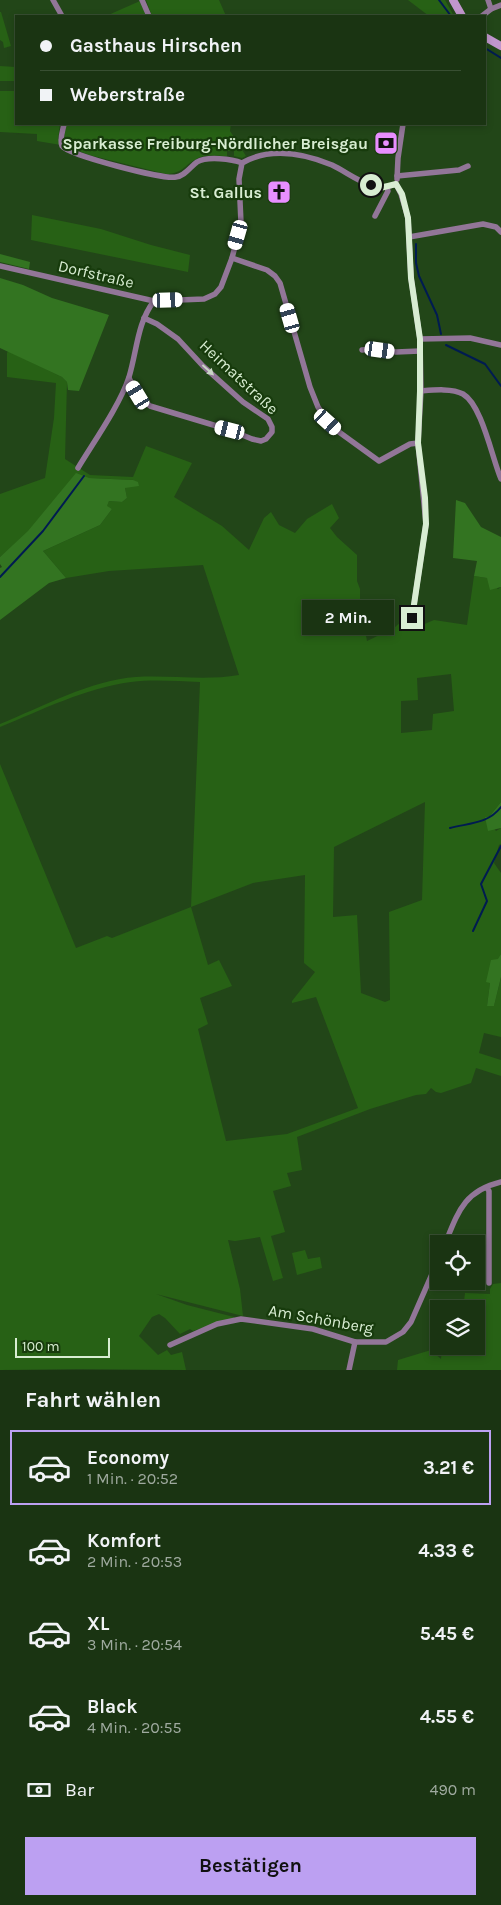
<!DOCTYPE html>
<html lang="de">
<meta charset="utf-8">
<style>
:root{--surface:#1a3412;--page:#273f20;--text:#f1f3f6;--muted:#9faa9f;--line:#384f32;--accent:#bca0f2}
body{margin:0;font-family:Karla,sans-serif;background:var(--page);color:var(--text);height:100vh;display:flex;flex-direction:column;font-size:19px;white-space:nowrap}
*{box-sizing:border-box;margin:0}
p{font-size:16px;color:var(--muted)}
.icon{flex:none;width:28px;height:28px;fill:none;stroke:currentColor;stroke-width:2;stroke-linecap:round;stroke-linejoin:round}
.map{position:relative;height:1370px;overflow:hidden}
.panel{display:flex;flex-direction:column;background:var(--surface);flex:1}
.panel>*{flex:none}
.hud{position:absolute;left:15px;top:15px;width:471px;height:110px;border-radius:0px;box-shadow:0 2px 8px #0003,0 0 0 1px var(--line);display:grid;align-content:center;height:110px;padding:0 25px;background:var(--surface)}
.tools{position:absolute;left:430px;top:1235px;display:grid;gap:10px}
.tools a{display:grid;place-items:center;width:55px;height:55px;border-radius:0px;background:var(--surface);box-shadow:0 2px 8px #0003,0 0 0 1px var(--line);font-size:25px}
.scale{position:absolute;left:15px;bottom:12px;width:95px;box-sizing:border-box;padding-left:5px;border:2px solid #d8edd2;border-top:0;font-size:14px;line-height:18px;white-space:nowrap;color:#d8edd2;-webkit-text-stroke:4px #173b0c;paint-order:stroke}
.end{position:absolute;width:22px;height:22px;margin:-11px;border:6px solid #d8edd2;background:#111;box-shadow:0 0 0 2px #111}
.from{border-radius:50%}
.bubble{position:absolute;height:35px;border-radius:0px;background:var(--surface);box-shadow:0 2px 8px #0003,0 0 0 1px var(--line);font-size:16px;font-weight:700;line-height:35px;text-align:center}
.car{position:absolute;width:15px;height:30px;margin:-15px -8px;border-radius:6px;box-shadow:0 0 4px 1px #0007;background:linear-gradient(#fff 24%,#345 0 40%,#fff 0 76%,#345 0 86%,#fff 0)}
.hud b{display:flex;align-items:center;gap:18px;height:48px;font-size:19px}
.hud b+b{border-top:1px solid var(--line)}
.hud i{width:12px;height:12px;background:var(--text)}
ul{padding:0;list-style:none}
li{display:flex;align-items:center;gap:15px;height:75px;margin:0 10px 8px;padding:0 15px;border:2px solid transparent;border-radius:0px}
li div{flex:1}
li b{display:block;font-size:19px}
li em{font-style:normal;font-weight:700}
li.on{border-color:var(--accent)}
li>.icon{width:45px;height:45px;stroke-width:1.5}
h2{padding:0 25px;font-size:22px;line-height:60px}
.pay{display:flex;align-items:center;gap:12px;height:55px;padding:0 25px;font-size:19px}
.pay p{margin-inline-start:auto}
.cta{display:flex;gap:10px;margin-top:auto;padding:10px 25px}
.cta a{flex:1;height:58px;border-radius:0px;background:var(--accent);color:#111;font-size:20px;font-weight:700;line-height:58px;text-align:center}
.map>svg:first-child{display:block}
.green{fill:#276115;fill-rule:evenodd}
.forest{fill:#337421}
.lines{fill:none;stroke-linecap:round;stroke-linejoin:round}
.stream{stroke:#001b51;stroke-width:2}
.minor{stroke:#927698;stroke-width:5.5}
.secondary{stroke:#c196cc;stroke-width:8}
.oneway{fill:#cad5c6}
.route{stroke:#d8edd2;stroke-width:6}
.labels{text-anchor:middle;dominant-baseline:central;stroke-width:4.5;stroke-linejoin:round;paint-order:stroke}
.poi-label{font-size:16px;font-weight:bold;fill:#d8edd2;stroke:#173b0c;text-anchor:end}
.street-label{font-size:16px;fill:#d8edd2;stroke:#173b0c}
</style>
<div class="map">
<svg width="501" height="1370" viewBox="0 0 501 1370">
<rect width="100%" height="100%" fill="#224618"/>
<g class="green">
<path d="M146,0H219L226,16H152Z"/>
<path d="M408,0H445L454,16H429Z"/>
<path d="M140,1L146,16H106Z"/>
<path d="M0,12H1L11,46L4,48L3,42L0,40Z"/>
<path d="M0,66L16,67V81H0Z"/>
<path d="M0,91H16V124H60L58,139L64,140L66,124H231L230,131L246,156L242,158L234,156V151H227V156C218,156 206,154 198,158C185,164 183,174 166,174L89,155L67,146L37,141V134L0,132Z"/>
<path d="M32,215L101,229L151,245L190,255L188,272L31,240Z"/>
<path d="M8,351L62,377L67,382L65,459L90,475L133,477L146,446L192,463L174,497L222,526L249,550L264,518L271,512L279,525L295,533L307,519L332,504L339,518L330,528L337,537L357,555V581L360,589V603L367,641L394,628L403,620L407,625H414L415,628L434,620L467,625L474,576L487,578L498,589L501,587V802L489,817H485L496,831L501,828V844L499,845L494,863L501,873V954L490,983L487,1006H494L501,977V1037L484,1033L479,1053L501,1060V1076L476,1068L471,1083L441,1093L436,1092L431,1088L426,1094L416,1095L370,1109L297,1137L302,1170L287,1173L291,1186L273,1191L285,1232L271,1236L283,1278L273,1281L260,1237L235,1241L228,1240L240,1289L243,1316L156,1294L187,1305L234,1317V1319L217,1323L193,1331L190,1329L180,1334L165,1318L159,1314L152,1317L139,1336L158,1355L167,1350L171,1355L182,1352L186,1370L79,1369L0,1370V764L76,948L107,936L112,938L191,907L200,682C177,681 153,679 131,682C85,688 42,710 0,727V724C42,707 91,680 136,677C171,675 205,681 239,675L203,565L109,571L66,578L43,551L100,525L112,509L106,507L109,501L122,502L127,498L125,488L133,480L89,478L0,557V494L45,478L54,418L56,383L7,377V353ZM451,674L454,711L433,714L432,730L401,733V701L418,700L417,678ZM425,802L422,900L389,912L390,1000L385,1002L361,993L357,915L333,917L334,847ZM305,875L304,963L315,972L292,1001V1003L316,997L358,1108L287,1134L226,1141L198,1029L208,1024L200,998L232,986L219,960L208,965L191,907L253,883Z"/>
<path d="M305,1250L308,1259L320,1257L322,1268L297,1275L292,1253Z"/>
<path d="M501,1283V1370H397L398,1360L431,1350L441,1359L442,1346H476V1309H463L465,1293L490,1294V1289L493,1284Z"/>
</g>
<g class="forest">
<path d="M0,254L30,262L29,269L0,262Z"/>
<path d="M0,278L23,285L52,298L109,315L79,391L68,390L67,382L62,377L0,348Z"/>
<path d="M76,473L89,478L133,480L138,482L139,486L125,488L127,498L122,502L109,501L107,506L112,509L100,525L43,551L66,578L49,583L0,620V568L2,567L0,564V557L28,531Z"/>
<path d="M456,500L465,503L481,527L501,537V587L490,590L487,578L474,576L477,561L453,558Z"/>
<path d="M501,802V828L488,831L485,817H489Z"/>
<path d="M501,954V977L494,1006H487L490,983L486,982L491,960L498,959Z"/>
</g>
<g class="lines">
<g class="stream">
<path d="M439,0L451,16"/>
<path d="M485,48L501,58"/>
<path d="M416,244V263L419,276L437,315L441,334"/>
<path d="M446,345L485,364L501,386"/>
<path d="M0,577L43,531L84,476"/>
<path d="M450,828C469,823 488,824 501,807"/>
<path d="M473,931L487,901L481,884L501,846"/>
</g>
<g class="minor">
<path d="M53,0L62,16"/>
<path d="M142,0L149,16"/>
<path d="M488,0L491,9"/>
<path d="M482,16L491,9L501,5"/>
<path d="M64,124C63,130 59,141 62,146C68,155 164,180 176,177C185,176 190,167 197,162C207,156 232,159 242,163"/>
<path d="M397,176L459,170L468,166"/>
<path d="M397,179L398,158L403,124"/>
<path d="M396,184L401,194L408,218L411,278L420,339L421,391L418,443L426,524L412,618"/>
<path d="M375,216L388,191L387,188"/>
<path d="M409,237L483,224L496,227L501,232"/>
<path d="M232,258L267,270L275,276L280,283L310,387L318,407L328,422L339,432L379,461L410,444L418,443"/>
<path d="M0,266L154,301L204,299L215,294L221,287L232,258L238,235L241,223L239,179L242,163C270,147 303,153 332,165C353,175 372,194 396,184"/>
<path d="M420,339L470,338L501,345"/>
<path d="M362,350L372,349L396,352L420,351"/>
<path d="M129,378L138,395L150,406L230,430L252,439L261,441L266,439L272,432V427L268,419L243,402L203,366L178,339L157,324L144,318"/>
<path d="M421,391C433,390 452,388 463,394C482,405 492,458 501,479"/>
<path d="M78,468C93,443 120,405 129,377C137,351 137,323 154,301"/>
<path d="M487,1188L489,1191V1283"/>
<path d="M445,1244C458,1212 464,1191 501,1182"/>
<path d="M170,1345L217,1324L241,1319L313,1329L355,1342H386L403,1332L411,1322L439,1258"/>
<path d="M349,1370L355,1342"/>
</g>
<g class="secondary">
<path d="M453,0L462,16"/>
<path d="M485,37L501,46"/>
</g>
</g>
<defs><path id="oneway-solid" d="M-6-.8H1V-3.2L6.5 0L1 3.2V.8H-6Z" transform="scale(1.25)"/></defs>
<use class="oneway" href="#oneway-solid" transform="translate(208 370) rotate(42)"/>
<g class="lines">
<path class="route" d="M371,185L380,188L396,184L402,194L408,218L411,278L420,339V391L418,443L425,498L426,524L412,618"/>
</g>
<defs>
<g id="bank-square" transform="scale(1.25)"><rect x="-9" y="-9" width="18" height="18" rx="4" fill="#e88eff" stroke="#173b0c"/><path d="M-6-4H6V4H-6ZM0-2.3a2.3 2.3 0 1 0 0 4.6a2.3 2.3 0 1 0 0-4.6Z" fill="#111"/></g>
<g id="church-square" transform="scale(1.25)"><rect x="-9" y="-9" width="18" height="18" rx="4" fill="#e88eff" stroke="#173b0c"/><path d="M-1.2-6h2.4v3.5h3.3v2.4h-3.3V6h-2.4V-.1h-3.3v-2.4h3.3Z" fill="#111"/></g>
</defs>
<g fill-rule="evenodd">
<use href="#bank-square" x="386" y="143"/>
<use href="#church-square" x="279" y="192"/>
</g>
<g class="labels">
<g class="poi-label">
<text x="368" y="143">Sparkasse Freiburg-Nördlicher Breisgau</text>
<text x="262" y="192">St. Gallus</text>
</g>
<g class="street-label">
<text transform="translate(96 274) rotate(13)">Dorfstraße</text>
<text transform="translate(239 377) rotate(43)">Heimatstraße</text>
<text transform="translate(321 1319) rotate(10)">Am Schönberg</text>
</g>
</g>
</svg>
<div class="tools">
<a><svg class="icon" aria-label="locate" viewBox="0 0 24 24"><circle cx="12" cy="12" r="6"/><path d="M12 2v4M12 18v4M2 12h4M18 12h4"/></svg></a>
<a><svg class="icon" aria-label="layers" viewBox="0 0 24 24"><path d="M12 4l9 5-9 5-9-5zM3 14l9 5 9-5"/></svg></a>
</div>
<div class="scale">100 m</div>
<i class="end from" style="left:371px;top:185px"></i>
<i class="end" style="left:412px;top:618px"></i>
<div class="bubble" style="left:302px;top:600px;width:92px">2 Min.</div>
<i class="car" style="left:238px;top:235px;rotate:196deg"></i>
<i class="car" style="left:168px;top:300px;rotate:88deg"></i>
<i class="car" style="left:290px;top:318px;rotate:344deg"></i>
<i class="car" style="left:380px;top:350px;rotate:98deg"></i>
<i class="car" style="left:138px;top:395px;rotate:329deg"></i>
<i class="car" style="left:328px;top:422px;rotate:132deg"></i>
<i class="car" style="left:230px;top:430px;rotate:284deg"></i>
<div class="hud">
<b><i class="from"></i>Gasthaus Hirschen</b>
<b><i></i>Weberstraße</b>
</div>
</div>
<section class="panel">
<h2>Fahrt wählen</h2>
<ul>
<li class="on"><svg class="icon" aria-label="car" viewBox="0 0 24 24"><path d="M5 17H2v-5l4-1 3-4h7l3 4 3 1v5h-3M9 17h6M6 11h13"/><circle cx="7" cy="17" r="2"/><circle cx="17" cy="17" r="2"/></svg><div><b>Economy</b><p>1 Min. · 20:52</p></div><em>3.21 €</em></li>
<li><svg class="icon" aria-label="car" viewBox="0 0 24 24"><path d="M5 17H2v-5l4-1 3-4h7l3 4 3 1v5h-3M9 17h6M6 11h13"/><circle cx="7" cy="17" r="2"/><circle cx="17" cy="17" r="2"/></svg><div><b>Komfort</b><p>2 Min. · 20:53</p></div><em>4.33 €</em></li>
<li><svg class="icon" aria-label="car" viewBox="0 0 24 24"><path d="M5 17H2v-5l4-1 3-4h7l3 4 3 1v5h-3M9 17h6M6 11h13"/><circle cx="7" cy="17" r="2"/><circle cx="17" cy="17" r="2"/></svg><div><b>XL</b><p>3 Min. · 20:54</p></div><em>5.45 €</em></li>
<li><svg class="icon" aria-label="car" viewBox="0 0 24 24"><path d="M5 17H2v-5l4-1 3-4h7l3 4 3 1v5h-3M9 17h6M6 11h13"/><circle cx="7" cy="17" r="2"/><circle cx="17" cy="17" r="2"/></svg><div><b>Black</b><p>4 Min. · 20:55</p></div><em>4.55 €</em></li>
</ul>
<div class="pay"><svg class="icon" aria-label="cash" viewBox="0 0 24 24"><path d="M3 7h18v10H3z"/><circle cx="12" cy="12" r="2"/></svg>Bar<p>490 m</p></div>
<div class="cta"><a>Bestätigen</a></div>
</section>
